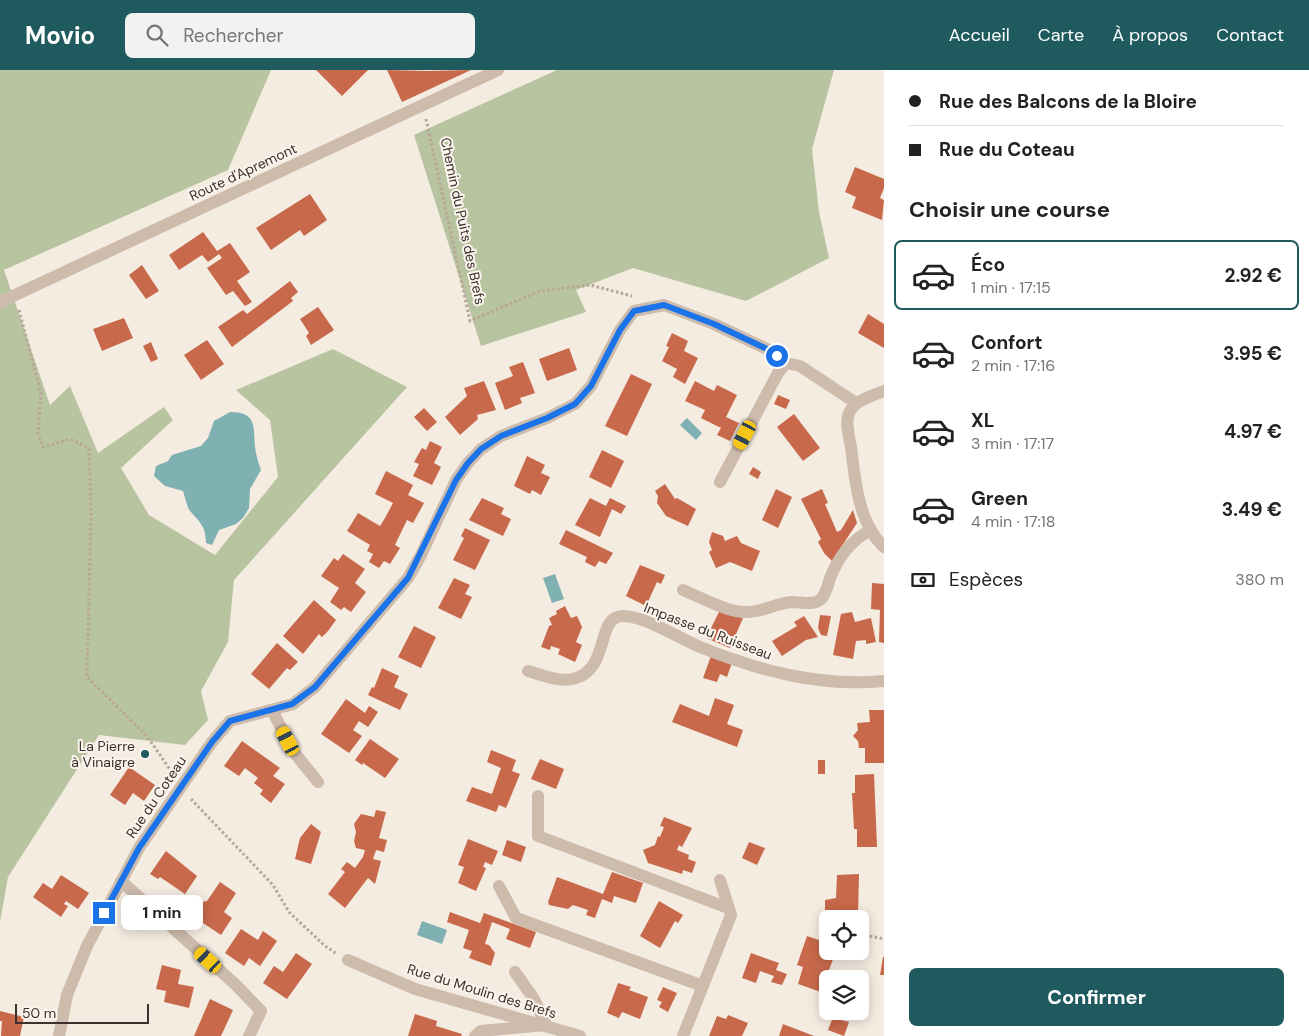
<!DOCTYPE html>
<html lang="fr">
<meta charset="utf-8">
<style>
:root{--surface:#fff;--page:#f2f2f2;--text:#222;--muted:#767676;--line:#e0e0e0;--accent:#1f5a5e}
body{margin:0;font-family:"DM Sans",sans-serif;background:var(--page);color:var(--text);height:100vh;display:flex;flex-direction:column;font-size:19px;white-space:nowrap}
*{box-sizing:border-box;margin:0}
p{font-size:16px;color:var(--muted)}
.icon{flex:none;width:28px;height:28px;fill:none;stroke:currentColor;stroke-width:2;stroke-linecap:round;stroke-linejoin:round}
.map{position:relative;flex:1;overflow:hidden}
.drawer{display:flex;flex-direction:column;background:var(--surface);width:425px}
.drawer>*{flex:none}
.banner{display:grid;align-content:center;height:110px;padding:0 25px;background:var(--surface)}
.buttons{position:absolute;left:819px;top:840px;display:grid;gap:10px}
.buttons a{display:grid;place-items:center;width:50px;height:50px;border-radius:8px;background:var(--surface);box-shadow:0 2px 12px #0003;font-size:25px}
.scale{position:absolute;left:15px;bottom:12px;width:134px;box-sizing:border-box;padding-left:5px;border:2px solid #3b302b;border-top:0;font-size:14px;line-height:18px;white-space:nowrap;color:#3b302b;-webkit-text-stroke:4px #fbf5ee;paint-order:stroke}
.end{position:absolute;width:22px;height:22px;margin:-11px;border:6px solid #1a73e8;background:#fff;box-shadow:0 0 0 2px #fff}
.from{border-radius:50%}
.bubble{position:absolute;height:35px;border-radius:8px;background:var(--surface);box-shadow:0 2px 12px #0003;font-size:16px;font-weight:700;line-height:35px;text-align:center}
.car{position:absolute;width:15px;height:30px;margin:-15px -8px;border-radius:6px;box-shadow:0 0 4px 1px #0007;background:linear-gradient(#f5c518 24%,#345 0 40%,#f5c518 0 76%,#345 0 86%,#f5c518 0)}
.banner b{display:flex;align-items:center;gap:18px;height:48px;font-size:19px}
.banner b+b{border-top:1px solid var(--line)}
.banner i{width:12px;height:12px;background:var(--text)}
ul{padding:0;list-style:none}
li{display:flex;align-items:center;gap:15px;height:70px;margin:0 10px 8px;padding:0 15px;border:2px solid transparent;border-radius:8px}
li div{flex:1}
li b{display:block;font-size:19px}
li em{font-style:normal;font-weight:700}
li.selected{border-color:var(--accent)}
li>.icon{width:45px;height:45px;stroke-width:1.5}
h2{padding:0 25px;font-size:22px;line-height:60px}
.pay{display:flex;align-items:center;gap:12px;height:55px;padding:0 25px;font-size:19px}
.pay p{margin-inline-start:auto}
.cta{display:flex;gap:10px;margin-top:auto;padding:10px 25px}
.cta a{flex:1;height:58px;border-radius:8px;background:var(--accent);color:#fff;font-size:20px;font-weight:700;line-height:58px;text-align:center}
header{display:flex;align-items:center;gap:30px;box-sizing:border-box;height:70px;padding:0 25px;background:var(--accent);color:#fff}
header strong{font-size:24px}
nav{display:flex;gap:28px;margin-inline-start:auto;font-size:18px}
.search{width:350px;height:45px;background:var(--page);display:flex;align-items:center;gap:12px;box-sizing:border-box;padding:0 18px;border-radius:8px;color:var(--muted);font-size:19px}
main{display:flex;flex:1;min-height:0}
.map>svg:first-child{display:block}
.green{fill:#b8c4a0}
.water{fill:#7fb0b2}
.building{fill:#c8694b}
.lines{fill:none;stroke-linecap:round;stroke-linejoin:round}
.path{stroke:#b9a596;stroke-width:3;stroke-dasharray:2.5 2.5;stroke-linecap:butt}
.minor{stroke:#cdbbac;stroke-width:12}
.route{stroke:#1a73e8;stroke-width:6}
.poi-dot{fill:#1f5a5e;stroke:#fbf5ee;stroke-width:2}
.labels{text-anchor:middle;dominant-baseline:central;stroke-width:4;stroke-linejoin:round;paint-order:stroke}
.street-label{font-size:14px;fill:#3b302b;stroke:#fbf5ee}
.poi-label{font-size:14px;fill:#3b302b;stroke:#fbf5ee;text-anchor:end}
</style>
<header>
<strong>Movio</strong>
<div class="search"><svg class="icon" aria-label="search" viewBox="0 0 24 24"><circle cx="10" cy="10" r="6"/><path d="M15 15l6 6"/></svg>Rechercher</div>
<nav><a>Accueil</a><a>Carte</a><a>À propos</a><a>Contact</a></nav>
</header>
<main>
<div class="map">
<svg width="884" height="966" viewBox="0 0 884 966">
<rect width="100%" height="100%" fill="#f4ebe1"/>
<g class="green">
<path d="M0,0H271L228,100L4,200L50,335L70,316L98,383L164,337L173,350L121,398L149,445L215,485L278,407L270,350L236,320L333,279L407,317L234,510L228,572L201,621L208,650L185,675L99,665L8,807L0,852Z"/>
<path d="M557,0H834L812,79L819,142L829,188L746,231L633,198L576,220L586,242L481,276L414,65Z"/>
</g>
<g class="water">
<path d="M230,342C258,342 253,358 255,377C256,385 258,392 261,400L250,419L249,438L243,448L236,454L219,460L212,475L206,473C206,457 200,452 190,441C187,437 185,427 183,421L165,416L154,406L156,396L168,391L172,385L201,376L208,368L214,351Z"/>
<path d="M687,348L702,363L696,370L680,355Z"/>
<path d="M555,504L564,529L552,533L543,508Z"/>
<path d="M422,851L447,860L442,874L417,865Z"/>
</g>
<g class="building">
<path d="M316,0H368L342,26Z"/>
<path d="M387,0L427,1L471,0L402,32Z"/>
<path d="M855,97L884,109V118L880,128L884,130L882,150L852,138L856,127L845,122Z"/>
<path d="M310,124L327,150L304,166L300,160L271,180L256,158Z"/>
<path d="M203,162L217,181L230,173L250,202L237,211L252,232L245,236L233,221L226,225L207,198L222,188L219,184L208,192L202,185L179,200L169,185Z"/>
<path d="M142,195L159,221L146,229L129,205Z"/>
<path d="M290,211L298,222L291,228L293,231L232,277L218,257L243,240L247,244Z"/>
<path d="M318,237L334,260L311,275L306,266L309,263L300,249Z"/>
<path d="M868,244L884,254V278L858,263Z"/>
<path d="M124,248L133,268L102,281L93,259Z"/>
<path d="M672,263L688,271L684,281L698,288L685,314L673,307L677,299L662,291L669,277L666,276Z"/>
<path d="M207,270L224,294L201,310L184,285Z"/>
<path d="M151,272L158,289L151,292L143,276Z"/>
<path d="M569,278L577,300L547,311L539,289Z"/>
<path d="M523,292L535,323L520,328L522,333L505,340L495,313L513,306L509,297Z"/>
<path d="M631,304L652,314L627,366L605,356Z"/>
<path d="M484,311L496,340L477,345L478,349L460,365L445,347L467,326L464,318Z"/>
<path d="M695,311L714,321L717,315L737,325L726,347L739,353L730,371L717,365L721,358L701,348L705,340L685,331Z"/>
<path d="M778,325L790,330L786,339L774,334Z"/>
<path d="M424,338L437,352L427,361L414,347Z"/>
<path d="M794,344L820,378L803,391L777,357Z"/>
<path d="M430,371L442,377L434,393L441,397L432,415L413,406L419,394L414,392L422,378L426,380Z"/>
<path d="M602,380L624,391L611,418L589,407Z"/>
<path d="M527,386L545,395L541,403L550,407L541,425L532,420L530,424L514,416Z"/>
<path d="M753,397L761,402L758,409L749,404Z"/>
<path d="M386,401L413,415L408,425L424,433L413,453L407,450L395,475L400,478L390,494L384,491L379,498L369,492L373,484L367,481L370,475L347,461L358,443L380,456L385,448L393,433L375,424Z"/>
<path d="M665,414L675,429L677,428L696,439L688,456L666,446L657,433L658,426L655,421Z"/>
<path d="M776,419L792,427L778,458L762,450Z"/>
<path d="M822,419L828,433L825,434L837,462L841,460L853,440L857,453L832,491L824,483L818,472L821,469L801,429Z"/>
<path d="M482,428L504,438L501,444L511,449L503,466L469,450Z"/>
<path d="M590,428L606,436L610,428L626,436L621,444L612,439L600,467L575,455Z"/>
<path d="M465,458L490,470L475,500L453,490L464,468L461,466Z"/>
<path d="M566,460L613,483L606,494L599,491L595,497L585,492L587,487L559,474Z"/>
<path d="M712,462L723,466L725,471L737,466L741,473L760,481L752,501L730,492L716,498L709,482L712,480L709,472Z"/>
<path d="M343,484L365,499L355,513L366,522L351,542L344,537L341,540L330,532L339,518L321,506L334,488L338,491Z"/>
<path d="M640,495L665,505L661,514L657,512L646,536L626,526Z"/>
<path d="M454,508L470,515L465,524L472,527L461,549L438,538Z"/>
<path d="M872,513L884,514V573L879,572L880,540L871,539Z"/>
<path d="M314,530L336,550L328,561L322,567L319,564L303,584L283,566Z"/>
<path d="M565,536L571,548L577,546L582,557L576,572L582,575L575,592L558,584L560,579L551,576L550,580L541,577L549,556L552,555L549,548L557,544L556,541Z"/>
<path d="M721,538L743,548L730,578L706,568Z"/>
<path d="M852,542L855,552L871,548L876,572L866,574V570L856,571L853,589L833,585L841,544Z"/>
<path d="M820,545L831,546L827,566L821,565L818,558Z"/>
<path d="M804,546L818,567L806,570L782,586L772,571L797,556L794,552Z"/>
<path d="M414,556L436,567L421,598L398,587Z"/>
<path d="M277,573L298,592L290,600L287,598L269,619L251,604Z"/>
<path d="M712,583L733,590L727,607L720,604L717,612L703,608Z"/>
<path d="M382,598L399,606L394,617L408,624L400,640L368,625L372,617L374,618Z"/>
<path d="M715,628L734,635L727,654L743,660L737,677L672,652L680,634L709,646Z"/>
<path d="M346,629L365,643L369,636L378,642L368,657L359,651L353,660L362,666L349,683L321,664Z"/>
<path d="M869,640H884V693H865V678H859L858,671L853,666L858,660L857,653L870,652Z"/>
<path d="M370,669L399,689L385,708L363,693L362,695L355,690Z"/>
<path d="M242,671L280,698L273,706L285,714L271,733L260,724L263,720L254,713L258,708L245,698L239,706L224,696Z"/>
<path d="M491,680L516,690L512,701L520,704L506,738L499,735L496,742L466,731L472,717L492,724L501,698L487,692Z"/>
<path d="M540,689L564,699L556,719L531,709Z"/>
<rect x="818" y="690" width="7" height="14"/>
<path d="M129,697L155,715L144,731L133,723L125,735L110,725Z"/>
<path d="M874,704L877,777H857V759H854L852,723H855V705Z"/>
<path d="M376,740L386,742L379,768L387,770L384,782L376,780L373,789L381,791L375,814L368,808L345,838L328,824L345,802L341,799L347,792L355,798L363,787L365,780L356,778L354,771L356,762L354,754L361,744L374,747Z"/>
<path d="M664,747L692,758L682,777L679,775L677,780L689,785L688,789L696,792L692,803L683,800L682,804L648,793L643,780L655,775L658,766L660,767L664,757L660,756Z"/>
<path d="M311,754L321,762L311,794L295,789L300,768Z"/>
<path d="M468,769L498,781L492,795L485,792L483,797L486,798L476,821L458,813L464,797L458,795Z"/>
<path d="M507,770L526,777L521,792L502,785Z"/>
<path d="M749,772L765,778L757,795L742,788Z"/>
<path d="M166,781L197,806L185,824L160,807L158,809L150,804Z"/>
<path d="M612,802L643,813L636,833L614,826L612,833L602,829L595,848L586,845L588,840L573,835L568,839L549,835L548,832L557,807L603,824Z"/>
<path d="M859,804L858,845L847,844L846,849L825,848V830L836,828L837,805Z"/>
<path d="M61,805L89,823L78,839L66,831L64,834L68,836L61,847L33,827L43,813L52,819Z"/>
<path d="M220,812L236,823L224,842L232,848L221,865L203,853L197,854L193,834L207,831Z"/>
<path d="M659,831L683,845L678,853L675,851L660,878L640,866Z"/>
<path d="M450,842L480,853L484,843L536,862L530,878L506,869L510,859L492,852L485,874L489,875L495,883L491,896L469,888L472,881L463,878L469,860L447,852Z"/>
<path d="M241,859L258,870L263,861L277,871L260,896L249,888L244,896L225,883Z"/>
<path d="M807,866L828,873V881H836L821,922L798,914L803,897L797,895Z"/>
<path d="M296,883L312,894L287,929L263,913L274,896L283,902Z"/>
<path d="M751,883L779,893L776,900L787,904L782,915L771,912L774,906L760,901L756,913L742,908Z"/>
<path d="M883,887H884V905H880Z"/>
<path d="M162,895L181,900L178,914L194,917L189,938L164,932L166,921L156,919Z"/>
<path d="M618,913L631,917L629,920L648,927L640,949L622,942L619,948L607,943Z"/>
<path d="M663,917L677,923L668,942L659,937L662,932L657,930Z"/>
<path d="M210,929L233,940L221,966H194Z"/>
<path d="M0,941L24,947L20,966H1L2,951H0Z"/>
<path d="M829,941H844L841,950L849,952L844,966L828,960L833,947L828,945Z"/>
<path d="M415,944L437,951L436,956L462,964L461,966H408Z"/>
<path d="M728,945L748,953L742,966H709L717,946L726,949Z"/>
<path d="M783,954L814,966H779Z"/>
</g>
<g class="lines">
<g class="path">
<path d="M426,49L470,251L540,221L590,215L632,226"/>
<path d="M19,240L41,323L38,363L43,377L70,369L89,378L91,444L87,607L147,666L173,704"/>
<path d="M191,729L273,815L289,842L325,876L337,884"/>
<path d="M860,864L884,869"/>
</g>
<g class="minor">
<path d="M0,232L498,0"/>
<path d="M786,293L800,296L856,333"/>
<path d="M884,321C872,326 855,330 849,343C845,353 849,366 851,377C855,409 858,453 884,477"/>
<path d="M720,412L778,303L786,293"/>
<path d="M683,520C700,527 729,543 747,542C763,542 776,533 792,532C801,532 814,536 821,529C826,524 828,515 830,508C838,488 851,470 871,460"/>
<path d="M528,601C541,605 559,612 573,609C611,600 595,546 623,546C645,546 678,568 700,577C760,601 819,617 884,611"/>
<path d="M272,640L293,681L318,712"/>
<path d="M538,726V766L728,838"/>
<path d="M121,811L237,916L261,941L249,966"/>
<path d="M499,816L516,848L703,916"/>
<path d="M348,890L415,919L580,966"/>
<path d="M59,966L67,925L87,876L139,778L212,672L230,651L293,634L315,617L408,508L421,485L456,410L468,393L481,379L501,366L547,348L575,334L591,316L620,260L634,241L664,235L714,254L767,279L786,293"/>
<path d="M475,966L481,961L546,955L534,929L515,902"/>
<path d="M683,966L731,845L720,810"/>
</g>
</g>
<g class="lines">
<path class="route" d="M104,843L139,778L212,672L230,651L292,634L315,617L408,508L456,410L468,393L481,379L501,366L547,348L575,334L591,316L620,260L634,241L664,235L714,254L767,279L777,286"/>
</g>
<circle class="poi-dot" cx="145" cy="684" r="5"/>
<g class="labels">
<g class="street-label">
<text transform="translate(243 102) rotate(-25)">Route d'Apremont</text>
<text transform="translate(463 151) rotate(78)">Chemin du Puits des Brefs</text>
<text transform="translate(708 561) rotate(21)">Impasse du Ruisseau</text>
<text transform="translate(156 727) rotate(-56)">Rue du Coteau</text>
<text transform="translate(482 921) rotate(17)">Rue du Moulin des Brefs</text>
</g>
<g class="poi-label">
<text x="135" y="676">La Pierre<tspan x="135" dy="16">à Vinaigre</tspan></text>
</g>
</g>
</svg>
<div class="buttons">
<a><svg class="icon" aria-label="locate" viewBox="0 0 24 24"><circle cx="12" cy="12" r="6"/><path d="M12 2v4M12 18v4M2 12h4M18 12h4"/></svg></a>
<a><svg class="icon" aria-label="layers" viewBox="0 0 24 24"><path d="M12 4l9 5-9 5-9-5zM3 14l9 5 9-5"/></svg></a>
</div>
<div class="scale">50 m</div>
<i class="end from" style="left:777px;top:286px"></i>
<i class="end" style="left:104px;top:843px"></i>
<div class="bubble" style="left:121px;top:825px;width:82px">1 min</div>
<i class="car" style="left:745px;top:365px;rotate:208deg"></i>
<i class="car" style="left:288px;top:671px;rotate:332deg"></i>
<i class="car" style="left:208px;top:890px;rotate:312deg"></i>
</div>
<section class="drawer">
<div class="banner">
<b><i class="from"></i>Rue des Balcons de la Bloire</b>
<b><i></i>Rue du Coteau</b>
</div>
<h2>Choisir une course</h2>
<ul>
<li class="selected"><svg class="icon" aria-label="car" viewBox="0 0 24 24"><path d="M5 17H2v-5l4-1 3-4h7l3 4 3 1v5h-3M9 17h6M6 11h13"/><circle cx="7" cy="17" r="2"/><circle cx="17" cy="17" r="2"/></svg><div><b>Éco</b><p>1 min · 17:15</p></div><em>2.92 €</em></li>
<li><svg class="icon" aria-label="car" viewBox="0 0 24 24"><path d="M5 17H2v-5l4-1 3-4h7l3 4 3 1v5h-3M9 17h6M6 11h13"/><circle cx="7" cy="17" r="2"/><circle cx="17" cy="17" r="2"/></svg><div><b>Confort</b><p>2 min · 17:16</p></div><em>3.95 €</em></li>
<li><svg class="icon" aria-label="car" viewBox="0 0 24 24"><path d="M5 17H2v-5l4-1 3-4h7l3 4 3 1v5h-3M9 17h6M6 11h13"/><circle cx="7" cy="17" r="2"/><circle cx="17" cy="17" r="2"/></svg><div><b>XL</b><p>3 min · 17:17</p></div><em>4.97 €</em></li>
<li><svg class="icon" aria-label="car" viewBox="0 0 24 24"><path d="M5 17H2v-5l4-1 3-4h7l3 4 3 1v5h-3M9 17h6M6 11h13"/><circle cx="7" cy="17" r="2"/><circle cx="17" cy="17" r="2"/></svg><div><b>Green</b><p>4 min · 17:18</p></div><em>3.49 €</em></li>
</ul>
<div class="pay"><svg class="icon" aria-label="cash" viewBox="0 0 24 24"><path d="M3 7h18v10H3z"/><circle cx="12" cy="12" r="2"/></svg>Espèces<p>380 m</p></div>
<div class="cta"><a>Confirmer</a></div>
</section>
</main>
